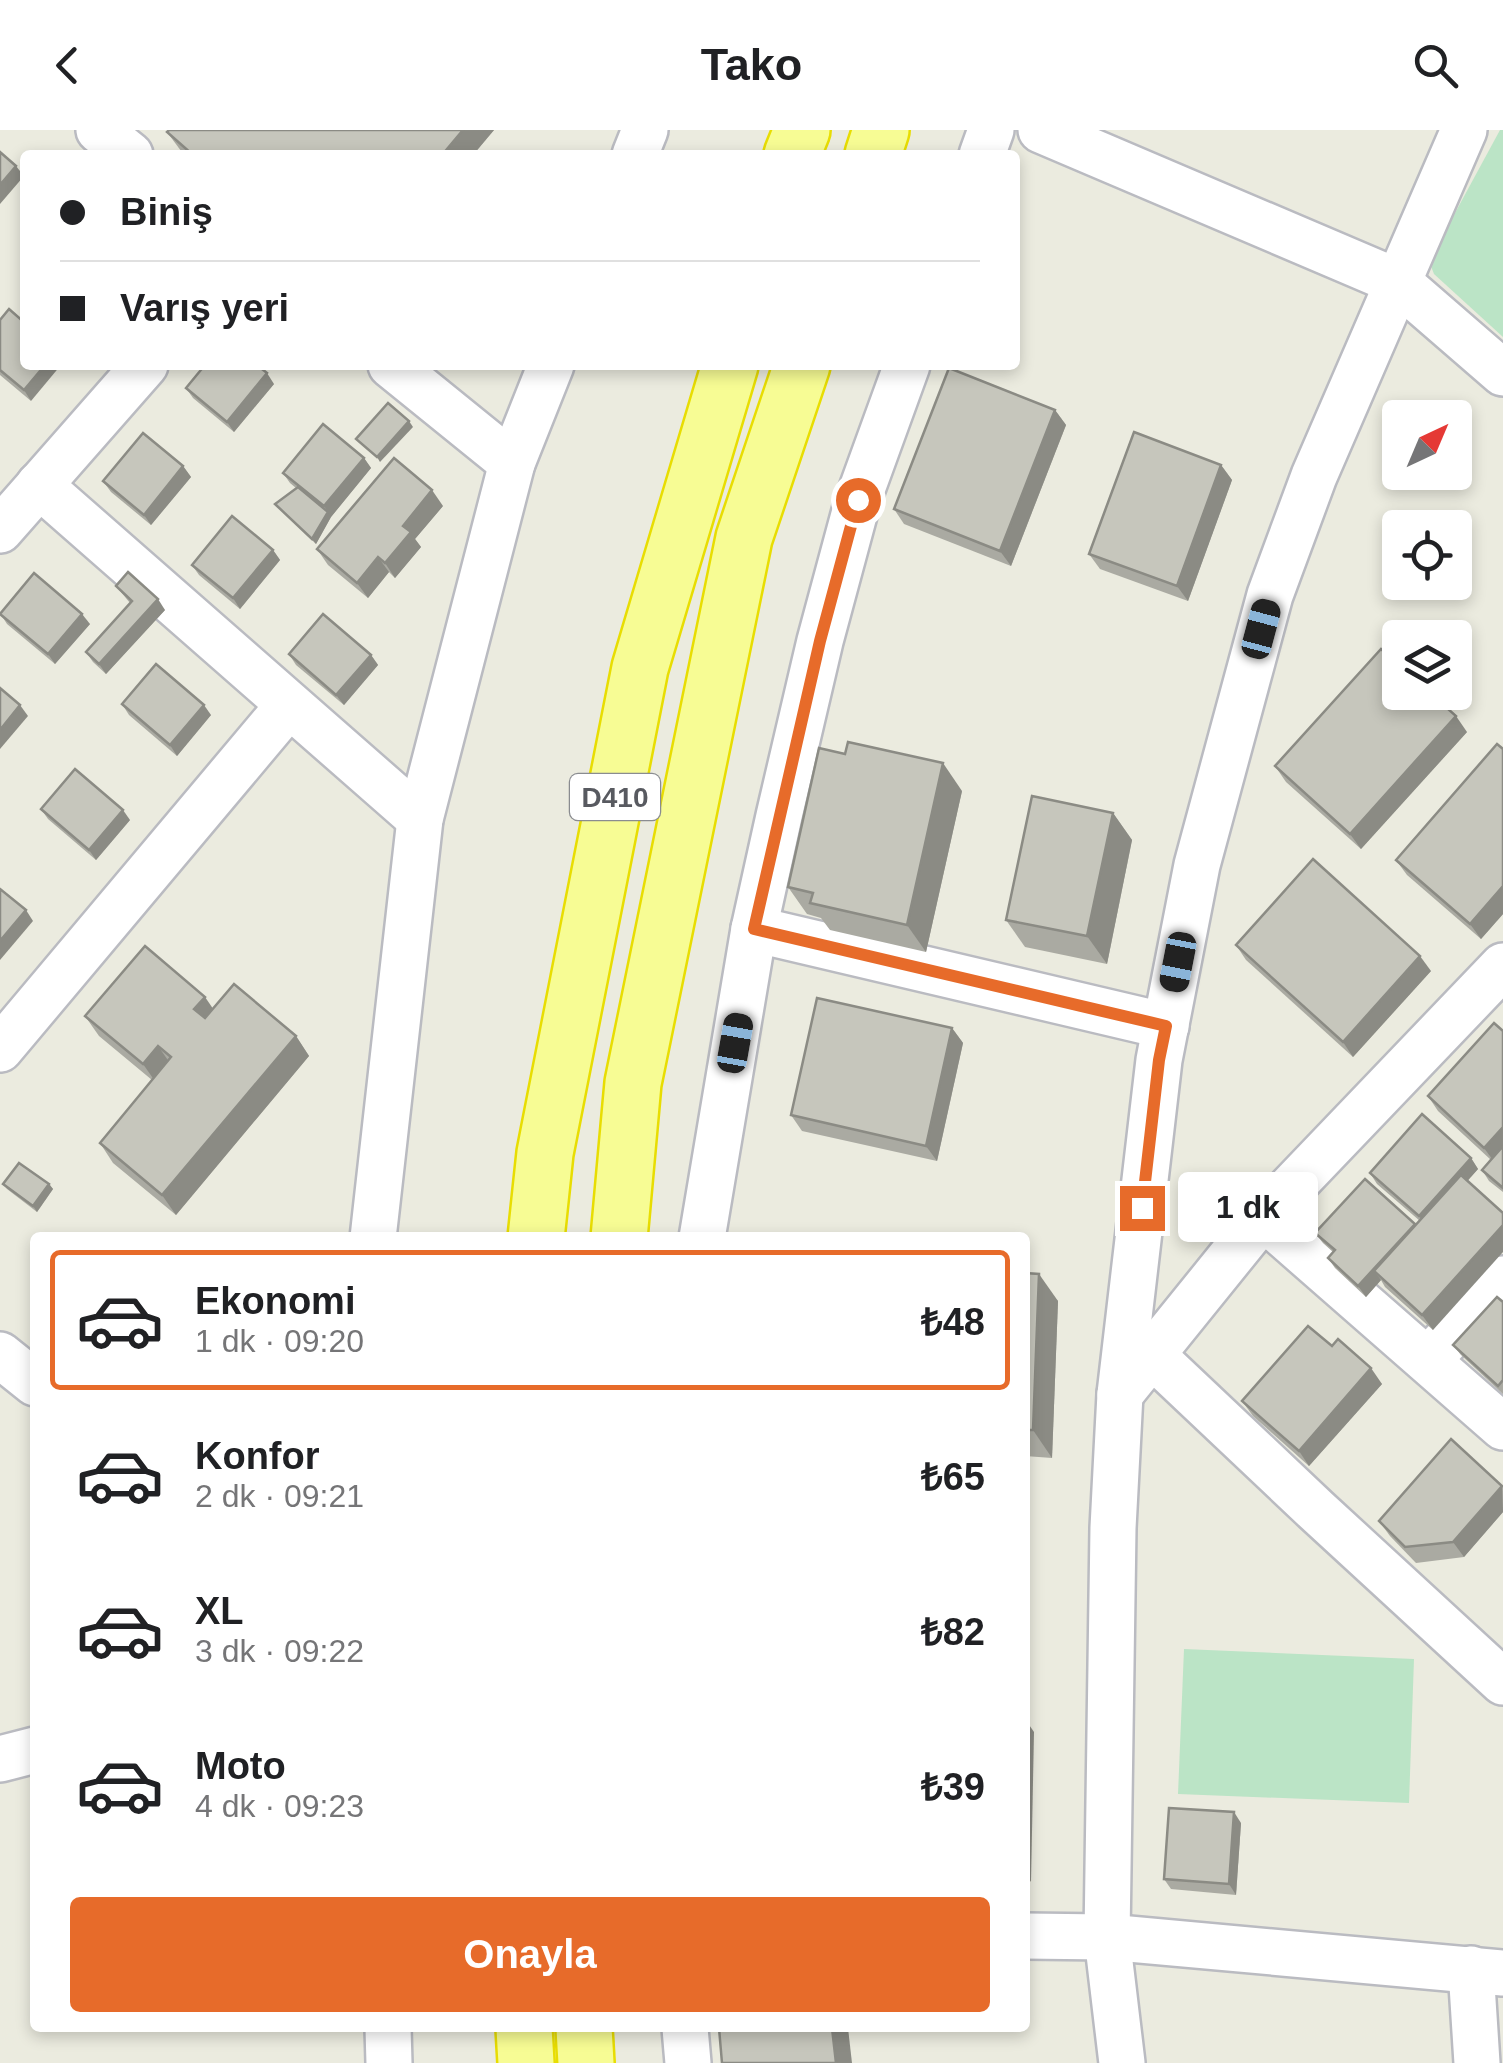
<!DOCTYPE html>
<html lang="tr">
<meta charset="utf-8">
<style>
:root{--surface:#fff;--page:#f6f6f6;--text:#202124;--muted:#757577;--line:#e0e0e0;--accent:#e76b2a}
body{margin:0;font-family:Arial,sans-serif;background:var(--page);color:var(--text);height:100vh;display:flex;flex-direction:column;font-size:38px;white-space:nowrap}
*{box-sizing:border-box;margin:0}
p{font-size:32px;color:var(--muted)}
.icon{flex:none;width:55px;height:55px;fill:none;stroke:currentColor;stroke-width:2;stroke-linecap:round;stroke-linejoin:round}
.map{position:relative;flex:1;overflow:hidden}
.panel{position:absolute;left:30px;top:1102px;width:1000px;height:800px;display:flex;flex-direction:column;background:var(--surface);border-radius:10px;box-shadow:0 5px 15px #0003}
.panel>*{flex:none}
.banner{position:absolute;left:20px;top:20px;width:1000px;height:220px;border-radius:10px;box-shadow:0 5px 15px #0003;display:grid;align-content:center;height:220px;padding:0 40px;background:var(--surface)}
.needle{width:65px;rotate:44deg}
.buttons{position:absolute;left:1382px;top:270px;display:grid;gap:20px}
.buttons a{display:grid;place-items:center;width:90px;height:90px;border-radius:10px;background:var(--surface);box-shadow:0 5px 15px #0003;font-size:50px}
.end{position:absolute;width:45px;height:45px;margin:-22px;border:12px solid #e76b2a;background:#fff;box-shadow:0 0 0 5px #fff}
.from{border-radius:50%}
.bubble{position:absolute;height:70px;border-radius:10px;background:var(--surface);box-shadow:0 5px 15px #0003;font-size:32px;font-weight:700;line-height:70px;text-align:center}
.car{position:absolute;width:30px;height:60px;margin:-30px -15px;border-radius:12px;box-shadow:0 0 8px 2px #0007;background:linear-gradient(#222 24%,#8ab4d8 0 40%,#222 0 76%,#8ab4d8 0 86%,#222 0)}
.banner b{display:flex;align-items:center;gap:35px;height:95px;font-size:38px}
.banner b+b{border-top:2px solid var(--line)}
.banner i{width:25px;height:25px;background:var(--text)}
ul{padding:18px 0 0;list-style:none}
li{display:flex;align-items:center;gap:30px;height:140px;margin:0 20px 15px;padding:0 20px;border:5px solid transparent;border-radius:10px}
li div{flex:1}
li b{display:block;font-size:38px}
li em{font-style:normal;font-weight:700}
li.selected{border-color:var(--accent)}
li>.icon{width:90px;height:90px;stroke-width:1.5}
.button{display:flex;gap:20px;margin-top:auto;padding:20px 40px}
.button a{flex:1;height:115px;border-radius:10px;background:var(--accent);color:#fff;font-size:40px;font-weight:700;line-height:115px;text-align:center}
header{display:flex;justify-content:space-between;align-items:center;height:130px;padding:0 40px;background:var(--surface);font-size:45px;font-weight:700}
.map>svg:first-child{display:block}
.green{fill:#bbe4c6}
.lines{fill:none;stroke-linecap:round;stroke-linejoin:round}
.minor-casing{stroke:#babbc1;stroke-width:50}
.trunk-casing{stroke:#e8dd02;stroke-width:60}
.minor{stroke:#fff;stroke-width:45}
.trunk{stroke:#f7fc94;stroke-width:55}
.wall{fill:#aaaaa2}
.shaded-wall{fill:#8b8b84}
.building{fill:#c6c6bc;stroke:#8b8b84;stroke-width:2.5}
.route{stroke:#e76b2a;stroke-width:12}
.labels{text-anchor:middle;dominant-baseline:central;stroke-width:9;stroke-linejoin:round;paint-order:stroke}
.shield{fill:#fff;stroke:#8a8c90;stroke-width:2.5}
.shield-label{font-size:28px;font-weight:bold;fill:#585a60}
</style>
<header><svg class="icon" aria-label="back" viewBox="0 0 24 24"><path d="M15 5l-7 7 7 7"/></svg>Tako<svg class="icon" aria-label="search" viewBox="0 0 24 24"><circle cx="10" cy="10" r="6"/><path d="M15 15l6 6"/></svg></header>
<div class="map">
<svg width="1503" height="1933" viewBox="0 0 1503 1933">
<rect width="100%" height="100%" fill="#ebebdf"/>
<g class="green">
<path d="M1500,0H1503V207L1434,144L1429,131Z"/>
<path d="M1184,1519L1414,1529L1409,1673L1178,1664Z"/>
</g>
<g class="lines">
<g class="minor-casing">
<g id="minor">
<path d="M99,0L130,25"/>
<path d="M1041,0L1398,152L1503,243"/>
<path d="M635,25L645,0"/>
<path d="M982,25L991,0"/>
<path d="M391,235L512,333"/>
<path d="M39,355L420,689"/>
<path d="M0,400L145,235"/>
<path d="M754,799L1166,896"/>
<path d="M0,919L289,575"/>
<path d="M1263,1087L1503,1297"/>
<path d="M373,1108L420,689L512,333L551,235"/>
<path d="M702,1108L754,799L779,686L820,511L858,370L907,235"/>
<path d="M0,1225L35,1253"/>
<path d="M1152,1225L1316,1380L1503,1552"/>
<path d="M1428,1230L1503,1149"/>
<path d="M1120,1264L1263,1087L1503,836"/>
<path d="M0,1629L35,1620"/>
<path d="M1025,1806L1107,1807L1503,1843"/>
<path d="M1471,1839L1477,1933"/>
<path d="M388,1898L389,1933"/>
<path d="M685,1898L688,1933"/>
<path d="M1122,1933L1107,1807L1113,1398L1120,1264L1159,930L1197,735L1270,465L1314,346L1464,0"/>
</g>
</g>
<g class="trunk-casing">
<g id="trunk">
<path d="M792,25L802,0"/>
<path d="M873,25L881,0"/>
<path d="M536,1108L545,1023L640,538L730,235"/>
<path d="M619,1108L633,953L744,408L802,235"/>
<path d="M524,1898L526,1933"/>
<path d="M584,1898L586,1933"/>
</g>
</g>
<use href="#minor" class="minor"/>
<use href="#trunk" class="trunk"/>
</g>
<g class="wall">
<path d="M169,0H494L473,25H184L167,2Z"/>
<path d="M0,190L31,271L0,245Z"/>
<path d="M274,254L234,302L193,268L186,258Z"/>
<path d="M1055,280L1066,295L1011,436L904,394L894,379Z"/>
<path d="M364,328L371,338L331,387L316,414L275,374L296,358L290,353L283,343Z"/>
<path d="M1221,335L1232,350L1188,471L1100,439L1089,424Z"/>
<path d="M183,336L191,347L151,395L111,362L103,351Z"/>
<path d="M443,376L415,409L421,417L395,448L389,442L368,468L328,435L317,419Z"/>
<path d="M273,420L280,430L240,479L199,445L192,435Z"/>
<path d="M116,456L165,480L106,544L93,532L86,522L130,473Z"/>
<path d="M0,483L90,494L55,534L7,494Z"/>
<path d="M289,524L371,525L378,535L344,575L296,535Z"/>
<path d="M122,574L211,585L177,626L129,585Z"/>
<path d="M1467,602L1361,719L1286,652L1275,636Z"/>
<path d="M1503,619V784L1481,809L1407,745L1396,730Z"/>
<path d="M962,661L926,822L830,800L821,788L807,784L788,757Z"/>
<path d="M41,679L130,690L96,730L48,689Z"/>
<path d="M1113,683L1132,710L1107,834L1025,817L1006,790Z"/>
<path d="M1236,815L1431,841L1353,927L1246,830Z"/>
<path d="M213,879L296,906L309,926L176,1085L113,1033L100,1013L152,950L99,906L85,886Z"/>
<path d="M952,898L963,913L937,1031L802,1001L791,985Z"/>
<path d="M1503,901V1062L1489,1051L1482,1040L1491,1030L1438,981L1428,966Z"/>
<path d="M1471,1028L1478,1039L1467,1051L1433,1200L1385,1157L1381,1150L1366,1167L1335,1138L1328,1128L1333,1122L1323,1113L1315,1103L1416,1095L1420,1091L1377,1054L1370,1043Z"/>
<path d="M3,1054H49L53,1059L37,1082L7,1059Z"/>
<path d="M1025,1143L1058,1171L1052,1328L1025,1326Z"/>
<path d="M1503,1172V1264L1461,1225L1453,1215Z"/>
<path d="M1332,1216L1382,1254L1309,1336L1253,1286L1242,1271Z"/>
<path d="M1451,1309L1503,1357V1382L1464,1427L1416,1433L1390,1406L1379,1391Z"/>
<path d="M1241,1693L1236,1765L1171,1759L1164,1749Z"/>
</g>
<g class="shaded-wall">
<path d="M463,0H494L473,25H442Z"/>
<path d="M16,36L24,46L0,74V55Z"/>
<path d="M45,235H61L31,271L24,260Z"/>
<path d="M267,243L274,254L234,302L227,292Z"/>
<path d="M1055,280L1066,295L1011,436L1000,421Z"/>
<path d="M409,291L413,297L380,332L377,327Z"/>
<path d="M364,328L371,338L331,387L316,414L312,409L328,382L324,376Z"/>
<path d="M1221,335L1232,350L1188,471L1177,456Z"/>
<path d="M183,336L191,347L151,395L144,385Z"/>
<path d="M432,360L443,376L415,409L421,417L395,448L385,433L403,396Z"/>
<path d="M273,420L280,430L240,479L233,468Z"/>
<path d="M378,427L389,442L368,468L357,453Z"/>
<path d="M158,469L165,480L106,544L99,534Z"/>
<path d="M82,484L90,494L55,534L48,524Z"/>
<path d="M371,525L378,535L344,575L336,565Z"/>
<path d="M20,575L28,586L0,619V600Z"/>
<path d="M204,575L211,585L177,626L170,615Z"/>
<path d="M1456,586L1467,602L1361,719L1350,704Z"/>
<path d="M943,633L962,661L926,822L907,795Z"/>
<path d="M123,680L130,690L96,730L89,720Z"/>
<path d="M1113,683L1132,710L1107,834L1087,806Z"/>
<path d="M1503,756V784L1481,809L1470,794Z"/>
<path d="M26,780L33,791L0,830V811Z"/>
<path d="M1420,826L1431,841L1353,927L1343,912Z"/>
<path d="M205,867L218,886L208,898L194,879Z"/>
<path d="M952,898L963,913L937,1031L926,1016Z"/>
<path d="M296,906L309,926L176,1085L162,1065Z"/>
<path d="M158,916L172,936L157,954L143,934Z"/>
<path d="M1503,997V1024L1495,1033L1484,1018Z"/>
<path d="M1471,1028L1478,1039L1427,1097L1419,1086Z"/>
<path d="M49,1054L53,1059L37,1082L33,1076Z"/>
<path d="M1415,1094L1374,1141L1381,1150L1366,1167L1358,1156Z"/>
<path d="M1503,1095V1122L1433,1200L1422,1185Z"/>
<path d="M1039,1144L1058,1171L1052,1328L1033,1300Z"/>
<path d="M1371,1238L1382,1254L1309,1336L1299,1321Z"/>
<path d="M1502,1356L1503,1382L1464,1427L1453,1412Z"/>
<path d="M1025,1589L1034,1602L1031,1752L1025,1743Z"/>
<path d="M1234,1682L1241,1693L1236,1765L1229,1754Z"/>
<path d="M832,1898H848L852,1933H836Z"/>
</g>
<g class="building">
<path d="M169,0H463L442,25H193L167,2Z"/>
<path d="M0,22L16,36L0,55Z"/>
<path d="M9,179L25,193V235H45L24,260L0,240V190Z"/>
<path d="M205,235H257L267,243L227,292L186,258Z"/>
<path d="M949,238L1055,280L1000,421L894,379Z"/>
<path d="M388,273L409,291L377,327L356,309Z"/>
<path d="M323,294L364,328L324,376L283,343Z"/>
<path d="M1134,302L1221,335L1177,456L1089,424Z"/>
<path d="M143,303L183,336L144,385L103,351Z"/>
<path d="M394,328L432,360L403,396L411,402L385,433L378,427L357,453L317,419Z"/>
<path d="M298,357L328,382L312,409L275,374Z"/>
<path d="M232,386L273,420L233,468L192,435Z"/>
<path d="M128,442L158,469L99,534L86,522L132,471L116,456Z"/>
<path d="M34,443L82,484L48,524L0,484Z"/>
<path d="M323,484L371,525L336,565L289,524Z"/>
<path d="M1381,519L1400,536V562H1429L1456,586L1350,704L1275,636Z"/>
<path d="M156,534L204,575L170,615L122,574Z"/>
<path d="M0,558L20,575L0,600Z"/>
<path d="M848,612L943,633L907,795L810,773L813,763L788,757L819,618L845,624Z"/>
<path d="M1497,614L1503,619V756L1470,794L1396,730Z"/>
<path d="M75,639L123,680L89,720L41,679Z"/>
<path d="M1032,666L1113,683L1087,806L1006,790Z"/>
<path d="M1313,729L1420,826L1343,912L1236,815Z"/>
<path d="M0,759L26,780L0,811Z"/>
<path d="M145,816L205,867L194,879L205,888L234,854L296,906L162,1065L100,1013L171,927L158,916L143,934L85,886Z"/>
<path d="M817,868L952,898L926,1016L791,985Z"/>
<path d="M1494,893L1503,901V997L1484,1018L1428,966Z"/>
<path d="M1422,984L1471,1028L1419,1086L1370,1043Z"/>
<path d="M1503,1016V1058L1482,1040Z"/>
<path d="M19,1033L49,1054L33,1076L3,1054Z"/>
<path d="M1461,1045L1503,1083V1095L1422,1185L1374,1141Z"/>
<path d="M1365,1049L1415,1094L1358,1156L1328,1128L1335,1120L1315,1103Z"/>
<path d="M1025,1143L1039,1144L1033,1300H1025Z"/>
<path d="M1497,1167L1503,1172V1250L1498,1256L1453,1215Z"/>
<path d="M1308,1196L1332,1216L1338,1209L1371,1238L1299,1321L1242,1271Z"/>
<path d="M1451,1309L1502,1356L1453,1412L1405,1417L1379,1391Z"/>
<path d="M1169,1678L1234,1682L1229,1754L1164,1749Z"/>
<path d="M719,1898H832L836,1933H722Z"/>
</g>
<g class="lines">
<path class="route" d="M858,370L820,511L754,799L1166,896L1159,930L1142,1078"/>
</g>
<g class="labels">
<rect class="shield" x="570" y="644" width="90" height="46" rx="8"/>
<g class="shield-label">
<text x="615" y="667">D410</text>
</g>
</g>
</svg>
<div class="buttons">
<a><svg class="needle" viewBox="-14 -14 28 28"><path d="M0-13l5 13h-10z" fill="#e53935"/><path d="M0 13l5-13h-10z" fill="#757577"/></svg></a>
<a><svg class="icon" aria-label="locate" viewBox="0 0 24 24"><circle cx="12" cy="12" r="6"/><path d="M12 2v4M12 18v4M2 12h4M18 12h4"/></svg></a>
<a><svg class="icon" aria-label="layers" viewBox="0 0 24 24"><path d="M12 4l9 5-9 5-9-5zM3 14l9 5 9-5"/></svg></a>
</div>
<i class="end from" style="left:858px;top:370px"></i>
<i class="end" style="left:1142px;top:1078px"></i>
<div class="bubble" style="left:1178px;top:1042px;width:140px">1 dk</div>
<i class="car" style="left:1261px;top:499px;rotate:15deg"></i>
<i class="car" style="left:1178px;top:832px;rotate:191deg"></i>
<i class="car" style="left:735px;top:913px;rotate:10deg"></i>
<div class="banner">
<b><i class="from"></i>Biniş</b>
<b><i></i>Varış yeri</b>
</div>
<section class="panel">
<ul>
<li class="selected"><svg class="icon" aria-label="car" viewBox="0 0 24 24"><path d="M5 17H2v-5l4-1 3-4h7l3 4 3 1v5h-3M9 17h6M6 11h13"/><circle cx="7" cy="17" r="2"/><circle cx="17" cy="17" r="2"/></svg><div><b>Ekonomi</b><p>1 dk · 09:20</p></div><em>₺48</em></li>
<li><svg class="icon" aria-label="car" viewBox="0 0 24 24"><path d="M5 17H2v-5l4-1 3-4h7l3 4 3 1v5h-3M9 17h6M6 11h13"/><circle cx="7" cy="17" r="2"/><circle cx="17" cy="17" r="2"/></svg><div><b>Konfor</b><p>2 dk · 09:21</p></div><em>₺65</em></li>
<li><svg class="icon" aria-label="car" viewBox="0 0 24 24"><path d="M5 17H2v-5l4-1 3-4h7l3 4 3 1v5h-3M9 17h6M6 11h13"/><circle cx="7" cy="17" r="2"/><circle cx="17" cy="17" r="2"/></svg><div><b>XL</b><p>3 dk · 09:22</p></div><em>₺82</em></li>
<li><svg class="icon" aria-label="car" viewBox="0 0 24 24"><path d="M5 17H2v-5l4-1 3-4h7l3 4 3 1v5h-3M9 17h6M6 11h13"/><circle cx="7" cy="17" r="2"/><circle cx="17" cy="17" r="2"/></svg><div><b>Moto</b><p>4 dk · 09:23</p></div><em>₺39</em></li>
</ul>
<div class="button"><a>Onayla</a></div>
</section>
</div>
